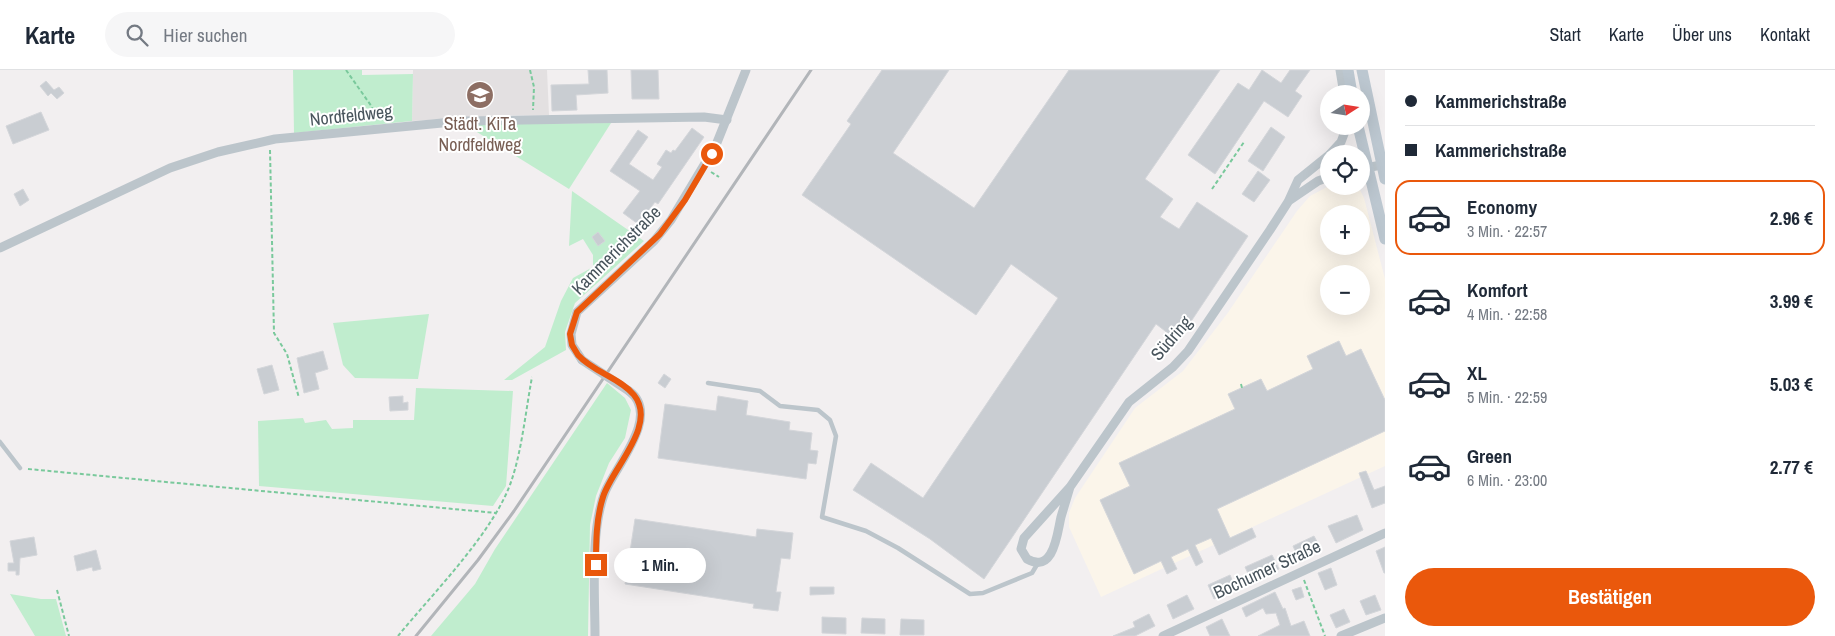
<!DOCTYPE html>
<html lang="de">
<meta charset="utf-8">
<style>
:root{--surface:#fff;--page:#f6f6f7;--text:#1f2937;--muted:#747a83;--line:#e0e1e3;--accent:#ea580c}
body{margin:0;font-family:"Archivo Narrow",sans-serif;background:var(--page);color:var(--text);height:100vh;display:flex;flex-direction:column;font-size:19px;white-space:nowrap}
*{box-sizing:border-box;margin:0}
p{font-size:16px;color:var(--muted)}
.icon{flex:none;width:28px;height:28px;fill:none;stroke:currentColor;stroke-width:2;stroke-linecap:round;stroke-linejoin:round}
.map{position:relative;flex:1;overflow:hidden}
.side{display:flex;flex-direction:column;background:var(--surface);width:450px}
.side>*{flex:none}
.banner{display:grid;align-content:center;height:110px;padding:0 20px;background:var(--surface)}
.needle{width:32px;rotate:78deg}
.fabs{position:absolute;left:1320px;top:15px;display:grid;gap:10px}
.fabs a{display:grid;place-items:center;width:50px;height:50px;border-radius:50%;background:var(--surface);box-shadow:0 5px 20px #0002;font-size:25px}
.end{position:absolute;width:22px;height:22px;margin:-11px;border:6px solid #ea580c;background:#fff;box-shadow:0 0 0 2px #fff}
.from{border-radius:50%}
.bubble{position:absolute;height:35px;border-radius:18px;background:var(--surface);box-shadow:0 5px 20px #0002;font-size:16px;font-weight:700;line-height:35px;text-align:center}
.banner b{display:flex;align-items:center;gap:18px;height:48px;font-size:19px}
.banner b+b{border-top:1px solid var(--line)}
.banner i{width:12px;height:12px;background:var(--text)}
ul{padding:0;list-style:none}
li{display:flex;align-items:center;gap:15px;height:75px;margin:0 10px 8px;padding:0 10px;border:2px solid transparent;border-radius:15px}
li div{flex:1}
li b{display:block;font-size:19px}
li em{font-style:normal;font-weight:700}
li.selected{border-color:var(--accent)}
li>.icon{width:45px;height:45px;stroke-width:1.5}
.action{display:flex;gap:10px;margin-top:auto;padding:10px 20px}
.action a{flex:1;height:58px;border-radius:30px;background:var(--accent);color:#fff;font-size:20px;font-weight:700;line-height:58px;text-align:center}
header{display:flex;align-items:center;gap:30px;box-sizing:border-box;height:70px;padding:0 25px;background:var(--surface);border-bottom:1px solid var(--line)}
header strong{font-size:24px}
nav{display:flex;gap:28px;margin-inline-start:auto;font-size:18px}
.search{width:350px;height:45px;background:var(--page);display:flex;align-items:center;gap:12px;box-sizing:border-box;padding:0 18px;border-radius:28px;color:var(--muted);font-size:19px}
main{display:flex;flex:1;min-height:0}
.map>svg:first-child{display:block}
.commercial{fill:#fbf5ea;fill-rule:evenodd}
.education{fill:#e3e0e1}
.green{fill:#c0edce}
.building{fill:#c9cdd2;stroke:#d4d6da}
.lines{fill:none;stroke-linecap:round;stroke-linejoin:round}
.path{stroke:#7ac99c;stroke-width:2;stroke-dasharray:4 2.5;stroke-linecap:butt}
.service{stroke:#bcc5cb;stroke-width:4.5}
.minor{stroke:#bcc5cb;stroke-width:9}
.secondary{stroke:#bcc7d0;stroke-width:11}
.rail{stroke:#b2b5b9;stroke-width:3}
.minor-bridge{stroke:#bcc5cb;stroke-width:9}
.route{stroke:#ea580c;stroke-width:6}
.labels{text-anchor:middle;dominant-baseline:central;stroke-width:4;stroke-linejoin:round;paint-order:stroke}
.street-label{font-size:18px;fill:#48545c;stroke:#fff}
.education-label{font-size:18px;fill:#785e54;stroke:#fff}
</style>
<header>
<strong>Karte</strong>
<div class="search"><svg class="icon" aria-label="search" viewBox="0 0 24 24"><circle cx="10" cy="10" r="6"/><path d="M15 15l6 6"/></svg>Hier suchen</div>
<nav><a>Start</a><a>Karte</a><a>Über uns</a><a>Kontakt</a></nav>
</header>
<main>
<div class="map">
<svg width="1385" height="566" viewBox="0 0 1385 566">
<rect width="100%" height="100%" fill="#f2eff0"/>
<path class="commercial" d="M1329,116L1359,118L1364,128L1385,209V396L1101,527L1069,457V443L1075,428L1135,338L1183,301L1227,244L1297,141L1310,126ZM1329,144H1361V176H1329ZM1329,204H1361V236H1329Z"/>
<path class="education" d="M413,0H547L549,45H505L412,51Z"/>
<g class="green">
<path d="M293,0H362V5L413,4L412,51L294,63Z"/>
<path d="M611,53L569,119L464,54Z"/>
<path d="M572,121L644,171L575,233L565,262L566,280L512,310H504L545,277L561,231L573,208L593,197V185L583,169L569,176Z"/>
<path d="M429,244L418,309L355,308L343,295L333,253Z"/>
<path d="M607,313L625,328L631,340L625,368L609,393L596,426L590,455L588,566H431L475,514L495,479Z"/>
<path d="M416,318L513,321L506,416L493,436L259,416L258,351L303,348L305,353L326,350L332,359L353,358V350H414Z"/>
<path d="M10,524L41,529H56L66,566H35Z"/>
</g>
<g class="building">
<path d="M588,0H607L608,23L576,25L577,40L552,41L551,15L589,14Z"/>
<path d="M631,0H658L659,29H632Z"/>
<path d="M882,0H949L893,83L974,138L1069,0H1220L1145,109L1173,129L1160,147L1179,159L1197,132L1248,166L1178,271L1156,254L984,509L930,469L853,420L871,393L923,428L1058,228L1011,194L976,245L802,125L851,54L847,51Z"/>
<path d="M1262,0L1281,13L1290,0H1310L1295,21L1302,26L1288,47L1264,31L1215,104L1188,85L1238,13L1249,20Z"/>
<path d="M46,11L54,20L59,17L64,23L57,29L51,23L48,26L40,16Z"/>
<path d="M41,42L49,60L13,74L6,56Z"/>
<path d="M1271,57L1285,67L1263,101L1248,91Z"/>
<path d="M692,58L704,67L658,134L655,132L638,154L623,143L640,121L610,101L638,60L648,67L629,94L653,110L662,97L657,94L666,80L671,83L673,80L675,81Z"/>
<path d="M1258,101L1270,110L1254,132L1242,124Z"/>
<path d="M23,119L29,130L20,136L14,124Z"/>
<path d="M598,162L605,171L598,176L592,167Z"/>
<path d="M1339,271L1346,286L1361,279L1385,330V361L1217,439L1230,468L1252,458L1256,467L1219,485L1211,468L1195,475L1203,492L1196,496L1188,479L1171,487L1177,499L1167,504L1161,491L1134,504L1100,430L1130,416L1119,393L1235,339L1228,324L1261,309L1267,321L1313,299L1307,286Z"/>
<path d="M323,281L328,299L315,303L319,319L304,323L297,288Z"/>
<path d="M272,295L279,320L264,324L257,299Z"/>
<path d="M664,304L671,309L665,318L658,313Z"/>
<path d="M403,326V333L408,332V340L390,341L389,327Z"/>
<path d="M718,326L748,331L746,345L790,352L789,360L812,363L810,380L818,381L816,394L808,393L806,409L658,388L665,334L716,341Z"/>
<path d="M1366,401L1374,420L1385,416V433L1372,438L1359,403Z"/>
<path d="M1357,445L1363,460L1336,473L1328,456Z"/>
<path d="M635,449L756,467L757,459L793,463L790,489L781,488L776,522H781L778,541L753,538L754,534L625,514Z"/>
<path d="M1314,466L1321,479L1299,490L1293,476Z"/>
<path d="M34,467L37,485L20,488L19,505H16V501H8V493H14L10,471Z"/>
<path d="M1385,477V503H1384L1376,481Z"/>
<path d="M96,480L101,499L93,501L92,497L77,501L74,486Z"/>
<path d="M1272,485L1279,499L1252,512L1245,497Z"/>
<path d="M1331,498L1337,515L1325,520L1318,503Z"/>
<path d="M1230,505L1236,519L1214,529L1208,515Z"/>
<path d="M810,517H834V524L810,525Z"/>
<path d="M1301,517L1304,527L1296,530L1292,520Z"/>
<path d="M1275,522L1283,539L1285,538L1291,556L1304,551L1310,566H1258L1280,555L1276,543L1266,544L1263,538L1246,547L1242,538Z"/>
<path d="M1187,525L1194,539L1173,549L1167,535Z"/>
<path d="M1375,525L1381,540L1366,545L1360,531Z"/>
<path d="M1344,539L1350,552L1336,558L1330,545Z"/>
<path d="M1149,544L1155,556L1135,566H1113L1135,557L1133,552Z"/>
<path d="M822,547L846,548V564L822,563Z"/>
<path d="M862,548L885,549V564L861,563Z"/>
<path d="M901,549L924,550V565H900Z"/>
<path d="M1222,549L1230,566H1210L1206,557Z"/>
</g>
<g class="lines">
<g class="path">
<path d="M346,0L372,37L375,50"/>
<path d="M530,0L534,17L533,40"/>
<path d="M270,80L274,263L287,284L299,328"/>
<path d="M711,102L719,107"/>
<path d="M1212,119L1244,72"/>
<path d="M1241,314L1242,318"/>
<path d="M28,399L496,443"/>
<path d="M1304,510L1325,566"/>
<path d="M57,520L69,566"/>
<path d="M398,566C433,523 496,460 512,409C522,379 526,339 532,307"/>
</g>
<g class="service">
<path d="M708,313L760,321L780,336L818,340L830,350L836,366L822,447L866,461L898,478L970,524L983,523L1032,503L1038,493"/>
<path d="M0,372L20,398"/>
</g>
<g class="minor">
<path d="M1340,0L1344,24"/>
<path d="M1330,84L1341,72L1347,56"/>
<path d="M1361,99L1381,95"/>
<path d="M1290,130L1318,111L1329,107"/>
<path d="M0,178L170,98L218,82L275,69L463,51L704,47L727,50"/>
<path d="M582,290L572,275L571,264L577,242L654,171L671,150L716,75L746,0"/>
<path d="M1070,417C1067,427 1064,437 1061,447C1057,464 1054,504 1027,489L1021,479L1024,468L1070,417L1129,332L1173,297L1188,281L1270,160L1288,132L1298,110L1329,85"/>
<path d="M595,566C595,525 590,460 605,422C615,397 662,345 629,321"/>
<path d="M1163,566L1385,463"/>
<path d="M1341,566L1385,548"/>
</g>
<g class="secondary">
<path d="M1348,0L1352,24"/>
<path d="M1362,0L1385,109"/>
<path d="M1358,56L1385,169"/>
</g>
<path class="rail" d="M416,566L478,490L514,441L811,0"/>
<path class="minor-bridge" d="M582,290L629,321"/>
</g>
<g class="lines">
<path class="route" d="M596,495C596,472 596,449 603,427C612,398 658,355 634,325C620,308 593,302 578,285L572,275L570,264L577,242L660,164L685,130L712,84"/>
</g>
<defs>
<g id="school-disc" transform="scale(1.4375)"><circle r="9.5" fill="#8d6e63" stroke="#fff"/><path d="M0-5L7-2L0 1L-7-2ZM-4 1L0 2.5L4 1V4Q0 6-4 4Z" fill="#fff"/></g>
</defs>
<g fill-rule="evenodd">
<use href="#school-disc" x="480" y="25"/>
</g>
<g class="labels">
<g class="street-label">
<text transform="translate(351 45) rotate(-6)">Nordfeldweg</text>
<text transform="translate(616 180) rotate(-45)">Kammerichstraße</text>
<text transform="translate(1171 268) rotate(-49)">Südring</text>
<text transform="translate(1267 499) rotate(-25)">Bochumer Straße</text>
</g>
<g class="education-label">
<text x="480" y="53">Städt. KiTa<tspan x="480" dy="21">Nordfeldweg</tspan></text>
</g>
</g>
</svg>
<div class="fabs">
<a><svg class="needle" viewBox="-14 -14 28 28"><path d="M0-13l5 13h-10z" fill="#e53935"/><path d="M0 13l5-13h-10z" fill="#747a83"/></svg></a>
<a><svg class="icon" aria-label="locate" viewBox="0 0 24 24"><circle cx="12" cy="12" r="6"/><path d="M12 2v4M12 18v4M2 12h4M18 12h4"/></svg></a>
<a>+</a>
<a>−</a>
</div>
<i class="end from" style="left:712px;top:84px"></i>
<i class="end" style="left:596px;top:495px"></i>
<div class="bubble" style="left:614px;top:478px;width:92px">1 Min.</div>
</div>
<section class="side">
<div class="banner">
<b><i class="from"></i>Kammerichstraße</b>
<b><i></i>Kammerichstraße</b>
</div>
<ul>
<li class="selected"><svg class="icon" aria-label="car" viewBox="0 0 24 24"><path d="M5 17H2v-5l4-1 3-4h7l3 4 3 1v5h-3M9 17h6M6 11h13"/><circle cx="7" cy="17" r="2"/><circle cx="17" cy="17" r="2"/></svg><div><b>Economy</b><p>3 Min. · 22:57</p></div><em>2.96 €</em></li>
<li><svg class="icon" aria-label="car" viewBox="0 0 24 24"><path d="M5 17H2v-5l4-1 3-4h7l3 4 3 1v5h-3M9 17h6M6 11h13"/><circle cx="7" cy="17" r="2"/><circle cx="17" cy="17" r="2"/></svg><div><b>Komfort</b><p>4 Min. · 22:58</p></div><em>3.99 €</em></li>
<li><svg class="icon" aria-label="car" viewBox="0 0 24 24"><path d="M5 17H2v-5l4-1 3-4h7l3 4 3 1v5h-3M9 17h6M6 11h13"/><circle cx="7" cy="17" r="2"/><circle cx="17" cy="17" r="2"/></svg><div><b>XL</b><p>5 Min. · 22:59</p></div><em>5.03 €</em></li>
<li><svg class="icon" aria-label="car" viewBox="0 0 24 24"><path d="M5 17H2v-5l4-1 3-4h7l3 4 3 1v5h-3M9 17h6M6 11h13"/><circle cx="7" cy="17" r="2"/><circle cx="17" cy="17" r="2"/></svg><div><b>Green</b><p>6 Min. · 23:00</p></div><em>2.77 €</em></li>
</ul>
<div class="action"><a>Bestätigen</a></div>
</section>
</main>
